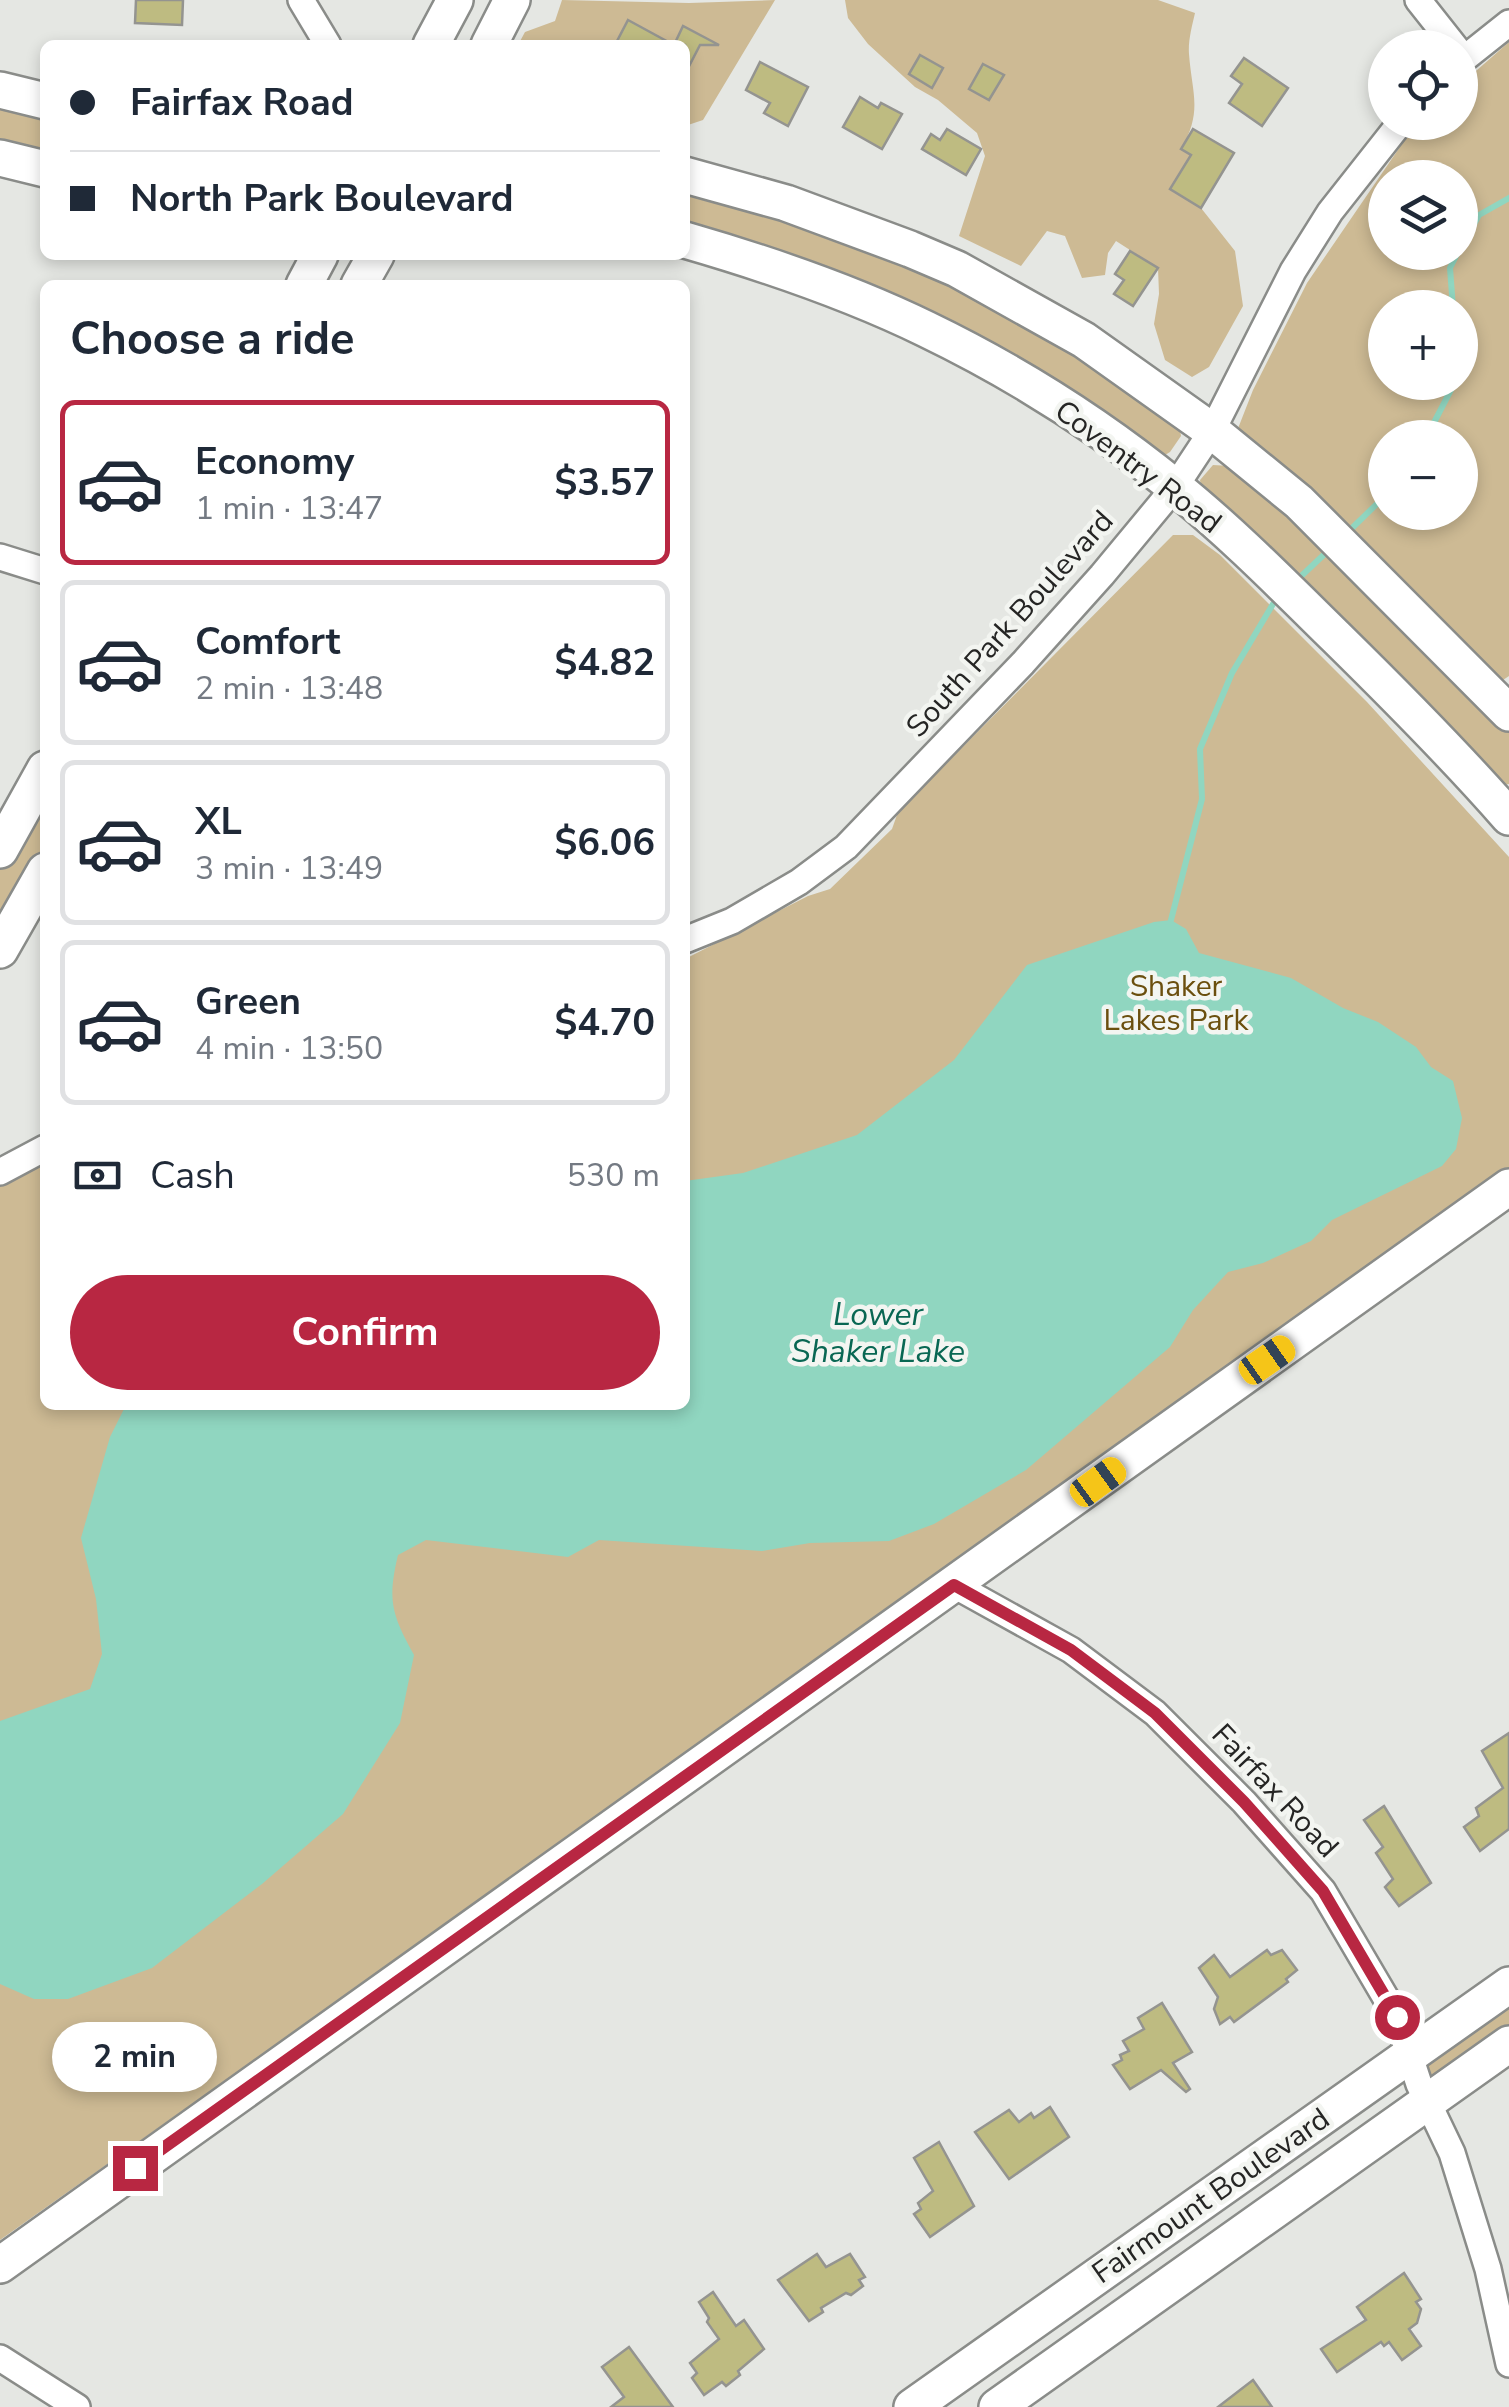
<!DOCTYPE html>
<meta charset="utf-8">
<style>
:root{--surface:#fff;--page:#f2f2f3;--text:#1f2937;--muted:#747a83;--line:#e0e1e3;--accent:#b82742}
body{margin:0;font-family:"Nunito Sans",sans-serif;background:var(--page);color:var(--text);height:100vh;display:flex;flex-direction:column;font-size:38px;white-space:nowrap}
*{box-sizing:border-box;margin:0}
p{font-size:32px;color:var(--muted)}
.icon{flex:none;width:55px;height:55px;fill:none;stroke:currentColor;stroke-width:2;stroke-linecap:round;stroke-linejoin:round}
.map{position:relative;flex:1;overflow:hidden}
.sheet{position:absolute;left:40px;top:280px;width:650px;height:1130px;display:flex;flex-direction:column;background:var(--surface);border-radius:15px;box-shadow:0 5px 15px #0003}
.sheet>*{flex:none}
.guide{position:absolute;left:40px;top:40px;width:650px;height:220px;border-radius:15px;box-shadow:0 5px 15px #0003;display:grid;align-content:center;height:220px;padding:0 30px;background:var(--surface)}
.tools{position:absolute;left:1368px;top:30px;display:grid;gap:20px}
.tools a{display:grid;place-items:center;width:110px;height:110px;border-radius:50%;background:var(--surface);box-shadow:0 5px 15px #0003;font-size:50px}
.end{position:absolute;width:45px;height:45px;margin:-22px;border:12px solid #b82742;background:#fff;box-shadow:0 0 0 5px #fff}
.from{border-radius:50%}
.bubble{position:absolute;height:70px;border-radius:35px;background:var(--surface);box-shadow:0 5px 15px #0003;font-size:32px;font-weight:700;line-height:70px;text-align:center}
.car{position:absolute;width:30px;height:60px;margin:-30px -15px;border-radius:12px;box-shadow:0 0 8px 2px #0007;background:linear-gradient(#f5c518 24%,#345 0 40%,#f5c518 0 76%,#345 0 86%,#f5c518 0)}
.guide b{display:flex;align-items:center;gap:35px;height:95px;font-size:38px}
.guide b+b{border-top:2px solid var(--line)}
.guide i{width:25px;height:25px;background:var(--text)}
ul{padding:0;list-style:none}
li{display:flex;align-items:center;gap:30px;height:165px;margin:0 20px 15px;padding:0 10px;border:5px solid var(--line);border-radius:15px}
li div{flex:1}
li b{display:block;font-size:38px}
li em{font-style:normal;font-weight:700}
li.current{border-color:var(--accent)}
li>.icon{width:90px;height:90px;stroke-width:1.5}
h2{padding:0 30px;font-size:45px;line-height:120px}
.pay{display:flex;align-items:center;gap:25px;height:110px;padding:0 30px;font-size:38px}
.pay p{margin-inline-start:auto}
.cta{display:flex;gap:20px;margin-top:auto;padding:20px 30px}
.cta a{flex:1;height:115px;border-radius:60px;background:var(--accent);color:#fff;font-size:40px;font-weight:700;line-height:115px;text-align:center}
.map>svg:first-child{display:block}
.green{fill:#cdba94;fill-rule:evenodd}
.water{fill:#90d6c0}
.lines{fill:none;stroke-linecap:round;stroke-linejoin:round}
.stream{stroke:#90d6c0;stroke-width:6}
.building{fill:#bebb81;stroke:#949490;stroke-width:2.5}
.street-casing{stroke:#8a8c89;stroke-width:30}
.secondary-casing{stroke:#8a8c89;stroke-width:40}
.street{stroke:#fff;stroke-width:25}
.secondary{stroke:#fff;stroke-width:35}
.route{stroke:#b82742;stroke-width:12}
.labels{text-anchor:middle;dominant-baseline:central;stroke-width:9;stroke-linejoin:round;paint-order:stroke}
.street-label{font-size:30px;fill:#252524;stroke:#f3f5f1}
.park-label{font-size:30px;fill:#6b4f0e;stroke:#f3f5f1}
.water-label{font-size:32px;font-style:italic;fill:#096753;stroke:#f3f5f1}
</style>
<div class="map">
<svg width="1509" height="2407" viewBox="0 0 1509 2407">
<rect width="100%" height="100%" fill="#e5e7e3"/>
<g class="green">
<path d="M562,0L689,3L775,0L703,120L685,126V45H518L525,32L555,21Z"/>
<path d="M845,0H1158L1195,13C1192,26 1188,41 1189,54C1192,94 1203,111 1181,149L1191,155L1170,189L1201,208L1235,251L1243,306L1209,367L1192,377L1165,360L1154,324L1159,294L1158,268L1116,241L1108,253L1105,275L1082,278L1065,236L1047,231L1021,266L959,236L985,156L977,133L938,100L915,87L868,44L848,18Z"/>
<path d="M1509,42V676L1503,680L1488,677L1237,431L1253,390L1307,283L1404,141L1422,123L1460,122V85ZM1385,178H1460V252H1385ZM1385,308H1460V382H1385ZM1385,438H1460V512H1385Z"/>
<path d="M0,101L45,112V158L0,148Z"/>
<path d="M685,185L930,272L1075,351L1179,424L1181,436L1170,452L1160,458L685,232Z"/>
<path d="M1213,465L1230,466C1328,551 1421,638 1509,732V784L1500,786L1203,499L1200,480Z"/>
<path d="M1173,535H1193L1220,555L1367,702L1509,857V1172L0,2240V1187L45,1160V1405H685V959L808,896L830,889L892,829L898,812Z"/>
<path d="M45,769V871L0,951V850Z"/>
<path d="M1509,1998V2029L1441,2077L1428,2075L1423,2067Z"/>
</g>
<path class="water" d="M1171,920L1186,929L1199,953L1291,978L1343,1008L1378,1022L1416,1047L1431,1067L1453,1081L1462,1118L1456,1149L1442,1166L1332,1220L1311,1241L1263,1263L1228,1272L1193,1310L1170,1347L1026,1470L934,1524L889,1541L810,1543L762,1551L599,1540L568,1557L426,1540L398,1555C387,1601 392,1615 414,1655L400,1723L343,1814L262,1884L152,1968L68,1999H34L0,1984V1721L90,1689L102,1654L96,1599L81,1538L110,1437L126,1405H685V1181L743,1173L857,1135L954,1060L1027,965L1154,922Z"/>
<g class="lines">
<g class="stream">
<path d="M1460,249L1479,215L1509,198"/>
<path d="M1453,308L1450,268L1458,252"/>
<path d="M1426,438L1455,382"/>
<path d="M1348,532L1385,496"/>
<path d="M1297,580L1331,548"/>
<path d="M1171,920L1202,799L1200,749L1232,673L1273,604L1281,596"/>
</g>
</g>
<g class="building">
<path d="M136,0H183L182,25L135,23Z"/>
<path d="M628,20L674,45L683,26L719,45H700L685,74V45H615Z"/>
<path d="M920,55L943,68L932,88L909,74Z"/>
<path d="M1244,58L1288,88L1262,126L1229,103L1242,84L1231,76Z"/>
<path d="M760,62L808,87L788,126L764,113L770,103L746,90Z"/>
<path d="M983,64L1004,75L989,100L969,89Z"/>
<path d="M860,97L878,108L881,103L902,114L882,149L843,127Z"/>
<path d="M947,129L981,149L966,175L922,149L931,134L940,140Z"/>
<path d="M1193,129L1234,153L1201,208L1170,189L1191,155L1181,149Z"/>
<path d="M1130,251L1158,268L1133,306L1114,294L1124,280L1115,274Z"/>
<path d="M1509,1733V1829L1480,1851L1464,1827L1479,1816L1476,1808L1503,1788L1482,1751Z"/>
<path d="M1384,1806L1431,1883L1399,1906L1385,1887L1393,1879L1376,1853L1383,1847L1364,1820Z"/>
<path d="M1267,1950L1271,1955L1282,1950L1297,1970L1286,1979L1288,1982L1234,2022L1230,2017L1220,2024L1214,2009L1218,1997L1199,1968L1214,1955L1230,1977Z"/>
<path d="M1162,2003L1192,2052L1173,2063L1190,2089L1186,2092L1161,2070L1130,2089L1113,2065L1122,2060L1120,2055L1129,2051L1123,2041L1144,2029L1138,2018Z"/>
<path d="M1050,2107L1069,2137L1009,2179L975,2132L1009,2110L1019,2122L1031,2113L1034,2118Z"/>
<path d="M939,2142L974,2206L930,2237L914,2214L921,2209L918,2203L933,2191L914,2158Z"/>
<path d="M817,2254L826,2267L850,2254L865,2277L859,2280L863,2286L851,2295L846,2293L821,2308L823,2312L809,2321L778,2280Z"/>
<path d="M1404,2273L1421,2299L1416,2302L1421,2309L1417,2323L1409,2329L1421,2346L1402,2360L1389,2342L1384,2346L1381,2342L1337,2372L1321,2349L1366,2320L1357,2307Z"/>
<path d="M713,2292L736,2326L744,2320L764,2349L738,2371L740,2375L726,2386L722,2382L704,2395L692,2378L697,2373L690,2363L719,2339L707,2322L709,2318L699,2302Z"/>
<path d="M629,2347L673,2407H611L624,2397L602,2367Z"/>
<path d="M1253,2380L1272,2407H1218Z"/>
</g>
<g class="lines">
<g class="street-casing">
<g id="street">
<path d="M301,0L328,45"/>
<path d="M1418,0L1456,48"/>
<path d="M1460,62L1509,23"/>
<path d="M0,557L45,571"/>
<path d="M685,940L732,921L799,882L846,847L1023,663L1102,575L1175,487L1212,431L1293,271L1330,212L1401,122"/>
<path d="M0,1172L45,1148"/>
<path d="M954,1585L1071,1650L1155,1713L1244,1802L1323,1891L1397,2017L1419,2084L1452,2153L1488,2269L1509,2364"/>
<path d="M0,2358L77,2407"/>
</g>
</g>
<g class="secondary-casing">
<g id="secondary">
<path d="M431,45L455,0"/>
<path d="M489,45L512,0"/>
<path d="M0,90L45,101"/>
<path d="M0,158L45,169"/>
<path d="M685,175L786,203L910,249L957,269L1084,340L1212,431L1299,502L1509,713"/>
<path d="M685,240C768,264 848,291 926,329C1013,371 1100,426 1175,487C1232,533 1284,586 1336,637C1395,695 1454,754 1509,817"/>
<path d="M304,285L320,255"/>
<path d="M359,285L376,255"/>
<path d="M0,850L45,769"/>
<path d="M0,950L45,871"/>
<path d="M0,2265L1509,1187"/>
<path d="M912,2407L1509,1985"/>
<path d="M997,2407L1509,2044"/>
</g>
</g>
<use href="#street" class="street"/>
<use href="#secondary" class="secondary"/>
</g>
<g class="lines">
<path class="route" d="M135,2168L954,1585L1071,1650L1155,1713L1244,1802L1323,1891L1397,2017"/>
</g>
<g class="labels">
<g class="street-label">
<text transform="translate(1138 467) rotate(37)">Coventry Road</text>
<text transform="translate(1010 624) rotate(-48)">South Park Boulevard</text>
<text transform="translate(1275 1791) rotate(47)">Fairfax Road</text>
<text transform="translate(1211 2196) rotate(-35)">Fairmount Boulevard</text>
</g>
<g class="park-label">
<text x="1176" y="986">Shaker<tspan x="1176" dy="34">Lakes Park</tspan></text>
</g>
<g class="water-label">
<text x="878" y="1314">Lower<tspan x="878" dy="37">Shaker Lake</tspan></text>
</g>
</g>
</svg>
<div class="tools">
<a><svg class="icon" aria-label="locate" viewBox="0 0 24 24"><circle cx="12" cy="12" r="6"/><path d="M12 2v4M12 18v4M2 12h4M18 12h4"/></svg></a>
<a><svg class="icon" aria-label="layers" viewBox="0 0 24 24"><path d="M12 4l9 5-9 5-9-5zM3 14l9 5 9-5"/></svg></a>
<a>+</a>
<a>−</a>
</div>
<i class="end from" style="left:1397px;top:2017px"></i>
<i class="end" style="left:135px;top:2168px"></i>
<div class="bubble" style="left:52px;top:2022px;width:165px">2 min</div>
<i class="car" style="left:1267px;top:1360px;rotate:55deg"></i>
<i class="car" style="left:1098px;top:1482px;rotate:54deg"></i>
<div class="guide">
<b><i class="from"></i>Fairfax Road</b>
<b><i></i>North Park Boulevard</b>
</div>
<section class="sheet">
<h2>Choose a ride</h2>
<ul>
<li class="current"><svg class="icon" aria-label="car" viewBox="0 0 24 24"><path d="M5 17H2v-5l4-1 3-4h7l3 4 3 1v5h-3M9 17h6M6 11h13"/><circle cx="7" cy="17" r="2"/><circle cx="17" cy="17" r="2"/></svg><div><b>Economy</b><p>1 min · 13:47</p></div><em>$3.57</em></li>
<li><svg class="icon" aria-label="car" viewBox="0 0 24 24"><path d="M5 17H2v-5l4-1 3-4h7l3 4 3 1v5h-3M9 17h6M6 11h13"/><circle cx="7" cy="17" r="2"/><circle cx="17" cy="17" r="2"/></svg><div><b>Comfort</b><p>2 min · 13:48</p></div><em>$4.82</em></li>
<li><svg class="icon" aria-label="car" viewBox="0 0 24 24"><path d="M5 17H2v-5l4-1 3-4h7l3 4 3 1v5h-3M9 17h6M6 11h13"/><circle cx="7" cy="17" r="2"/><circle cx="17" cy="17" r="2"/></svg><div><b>XL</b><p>3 min · 13:49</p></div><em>$6.06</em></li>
<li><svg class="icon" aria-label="car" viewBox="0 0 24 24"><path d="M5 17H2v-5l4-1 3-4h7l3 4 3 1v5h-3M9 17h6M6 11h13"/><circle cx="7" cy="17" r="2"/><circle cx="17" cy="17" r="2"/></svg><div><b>Green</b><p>4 min · 13:50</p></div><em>$4.70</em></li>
</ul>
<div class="pay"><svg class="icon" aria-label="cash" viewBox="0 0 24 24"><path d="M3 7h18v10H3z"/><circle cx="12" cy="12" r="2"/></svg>Cash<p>530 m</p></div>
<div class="cta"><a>Confirm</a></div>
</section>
</div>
